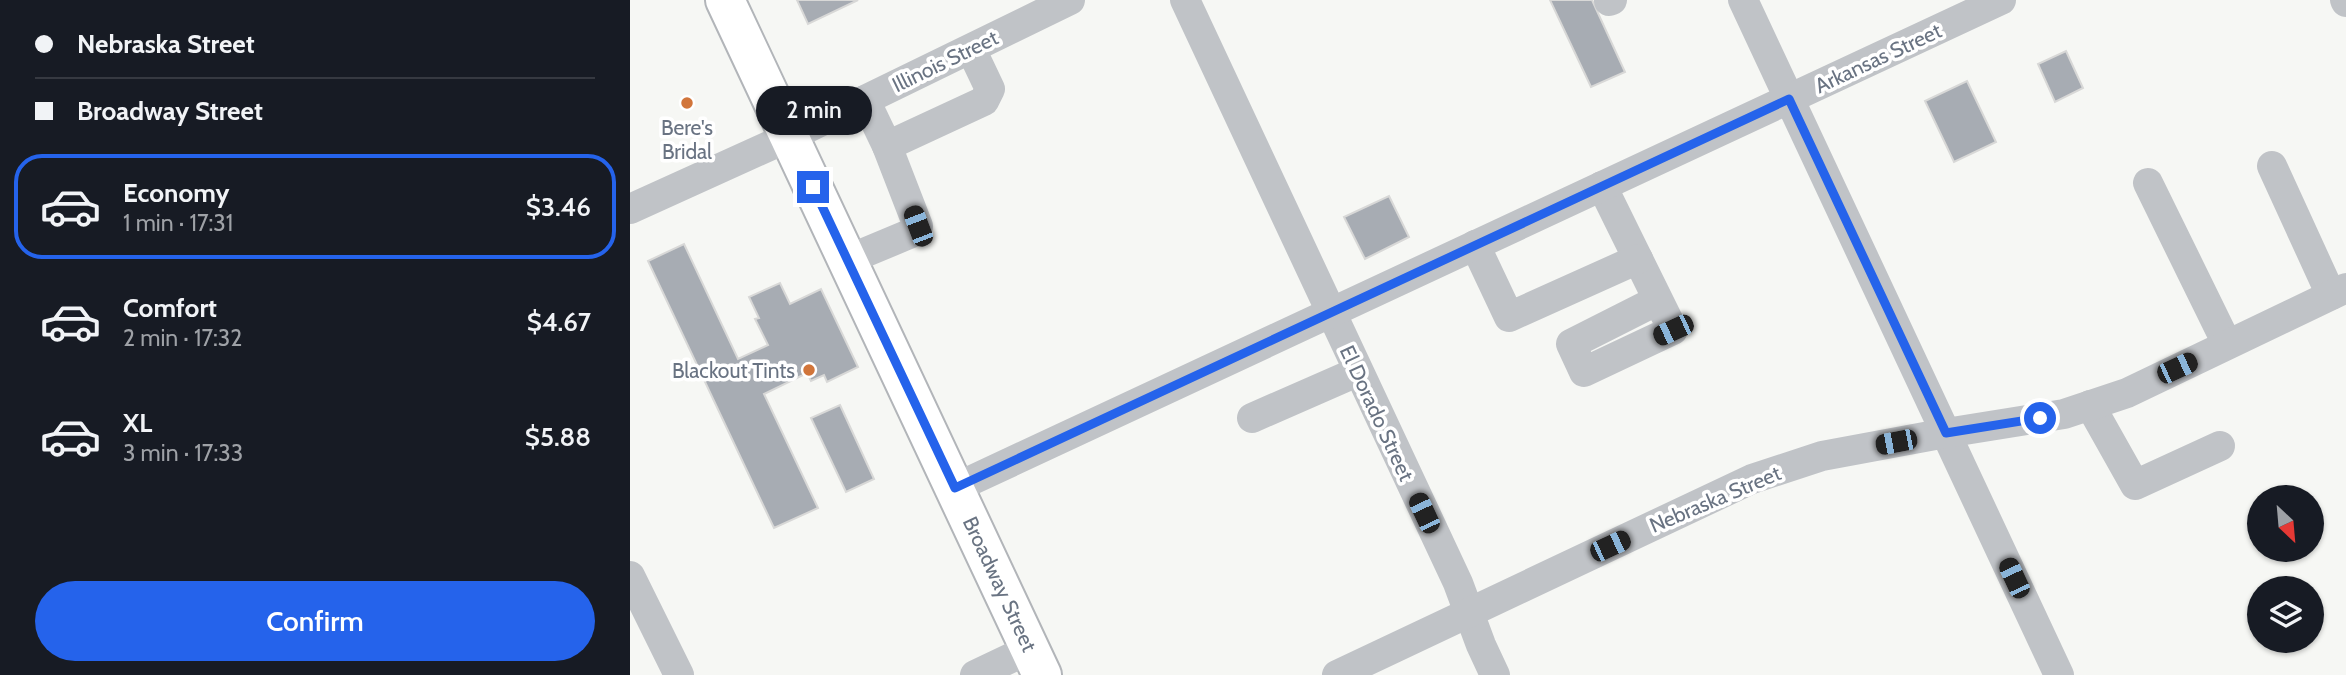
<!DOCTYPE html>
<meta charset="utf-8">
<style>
:root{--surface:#171b24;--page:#242831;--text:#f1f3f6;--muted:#9ea1a6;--line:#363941;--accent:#2563eb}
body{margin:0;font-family:Cabin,sans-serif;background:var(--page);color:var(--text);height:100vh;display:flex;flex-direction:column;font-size:26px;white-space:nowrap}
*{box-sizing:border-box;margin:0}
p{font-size:23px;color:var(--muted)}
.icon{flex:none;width:38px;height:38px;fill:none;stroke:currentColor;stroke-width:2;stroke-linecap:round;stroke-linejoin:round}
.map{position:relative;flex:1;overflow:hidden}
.drawer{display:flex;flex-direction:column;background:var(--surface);width:630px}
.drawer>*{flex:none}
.hud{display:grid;align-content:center;height:154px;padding:0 35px;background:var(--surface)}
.needle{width:46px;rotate:154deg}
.tools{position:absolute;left:1617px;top:485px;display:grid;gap:14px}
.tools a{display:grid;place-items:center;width:77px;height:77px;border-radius:50%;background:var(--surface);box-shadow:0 2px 5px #0004;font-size:35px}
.end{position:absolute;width:32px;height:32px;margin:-16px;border:9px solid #2563eb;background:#fff;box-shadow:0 0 0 4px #fff}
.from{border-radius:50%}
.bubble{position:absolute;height:49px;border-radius:24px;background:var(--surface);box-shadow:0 2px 5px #0004;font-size:23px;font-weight:600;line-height:49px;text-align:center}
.car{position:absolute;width:21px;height:42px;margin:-21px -10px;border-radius:9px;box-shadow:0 0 5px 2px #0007;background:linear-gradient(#222 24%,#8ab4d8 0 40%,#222 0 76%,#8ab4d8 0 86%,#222 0)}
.hud b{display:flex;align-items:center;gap:24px;height:66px;font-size:26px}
.hud b+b{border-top:2px solid var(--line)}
.hud i{width:18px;height:18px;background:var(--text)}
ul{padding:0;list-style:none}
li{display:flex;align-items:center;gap:21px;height:105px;margin:0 14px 10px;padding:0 21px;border:4px solid transparent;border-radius:28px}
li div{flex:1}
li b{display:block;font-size:26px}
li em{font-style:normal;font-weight:600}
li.active{border-color:var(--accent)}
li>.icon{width:63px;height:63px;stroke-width:1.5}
.button{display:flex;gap:14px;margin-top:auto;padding:14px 35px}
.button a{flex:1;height:80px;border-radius:42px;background:var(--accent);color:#fff;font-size:28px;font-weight:600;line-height:80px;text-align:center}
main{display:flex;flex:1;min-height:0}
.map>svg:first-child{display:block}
.building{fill:#a7acb3;stroke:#d8d8d7;stroke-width:2}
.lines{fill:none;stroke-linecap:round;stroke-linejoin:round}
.major-casing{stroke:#b2b5b9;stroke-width:42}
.minor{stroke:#c0c3c7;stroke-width:30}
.major{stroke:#fff;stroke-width:38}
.route{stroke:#2563eb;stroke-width:9}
.poi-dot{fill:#d1753a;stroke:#fff;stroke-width:2.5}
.labels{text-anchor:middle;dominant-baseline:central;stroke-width:7;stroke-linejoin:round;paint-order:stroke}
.street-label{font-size:21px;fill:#697382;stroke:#fff}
.poi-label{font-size:21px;fill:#697382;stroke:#fff}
</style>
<main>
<section class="drawer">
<div class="hud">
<b><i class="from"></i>Nebraska Street</b>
<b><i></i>Broadway Street</b>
</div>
<ul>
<li class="active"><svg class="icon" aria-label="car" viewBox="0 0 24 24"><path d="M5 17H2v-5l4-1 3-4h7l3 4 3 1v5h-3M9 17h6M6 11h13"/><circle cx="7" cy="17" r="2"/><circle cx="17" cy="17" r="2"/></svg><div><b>Economy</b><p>1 min · 17:31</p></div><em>$3.46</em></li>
<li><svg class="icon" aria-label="car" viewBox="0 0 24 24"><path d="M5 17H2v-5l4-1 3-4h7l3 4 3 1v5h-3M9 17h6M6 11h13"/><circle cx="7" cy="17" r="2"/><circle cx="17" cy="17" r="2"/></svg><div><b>Comfort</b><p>2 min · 17:32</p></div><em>$4.67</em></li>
<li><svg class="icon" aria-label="car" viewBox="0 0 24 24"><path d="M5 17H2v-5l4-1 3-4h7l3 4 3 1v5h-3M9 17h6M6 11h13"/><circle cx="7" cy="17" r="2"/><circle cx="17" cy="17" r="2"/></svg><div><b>XL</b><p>3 min · 17:33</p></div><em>$5.88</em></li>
</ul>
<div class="button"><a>Confirm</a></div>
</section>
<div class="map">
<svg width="1716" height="675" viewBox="0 0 1716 675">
<rect width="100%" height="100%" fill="#f6f7f4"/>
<g class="building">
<path d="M167,0H228L178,24Z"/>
<path d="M920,0H962L995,72L961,87Z"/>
<path d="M1436,51L1453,88L1425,102L1408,64Z"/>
<path d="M1337,81L1366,142L1324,162L1295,101Z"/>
<path d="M759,196L779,237L735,259L714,217Z"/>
<path d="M54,244L108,359L138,345L125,319L129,318L119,297L150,283L160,304L191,289L228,367L197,382L194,375L181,381L177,373L134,394L188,508L144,528L18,261Z"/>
<path d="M210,405L244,479L216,492L181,418Z"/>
</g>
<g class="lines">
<g class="major-casing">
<path id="major" d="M95,0L412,675"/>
</g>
<g class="minor">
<path d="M555,0L828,583L851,645L865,675"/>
<path d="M1113,0L1429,675"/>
<path d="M1715,0L1716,2"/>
<path d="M979,1L982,0"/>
<path d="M235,100L257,146"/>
<path d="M1642,166L1701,295"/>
<path d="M1518,183L1597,344"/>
<path d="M972,186L1043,330L954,372L941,344L1028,300"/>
<path d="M0,209L159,137L440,0"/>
<path d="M845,245L879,317L1008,259"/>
<path d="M217,260L284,232L288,226L257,146L354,101L360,89L341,49"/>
<path d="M1460,405L1505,485L1590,446"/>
<path d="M622,418L727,372"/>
<path d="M325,488L1371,0"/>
<path d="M0,576L49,675"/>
<path d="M345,675L400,649"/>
<path d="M707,675L1122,479L1192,456L1316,433L1434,414L1497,393L1716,288"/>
</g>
<use href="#major" class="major"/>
</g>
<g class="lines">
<path class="route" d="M183,187L325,488L1159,99L1316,433L1410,418"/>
</g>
<g class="poi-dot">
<circle cx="57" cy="103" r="7"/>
<circle cx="179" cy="370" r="7"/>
</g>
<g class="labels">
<g class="street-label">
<text transform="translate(1248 58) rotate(-25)">Arkansas Street</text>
<text transform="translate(315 61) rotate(-26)">Illinois Street</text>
<text transform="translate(747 413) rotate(65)">El Dorado Street</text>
<text transform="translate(1085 499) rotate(-23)">Nebraska Street</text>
<text transform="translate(370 584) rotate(65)">Broadway Street</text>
</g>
<g class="poi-label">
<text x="57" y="127">Bere's<tspan x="57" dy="24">Bridal</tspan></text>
<text x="165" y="370" text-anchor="end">Blackout Tints</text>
</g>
</g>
</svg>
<div class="tools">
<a><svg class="needle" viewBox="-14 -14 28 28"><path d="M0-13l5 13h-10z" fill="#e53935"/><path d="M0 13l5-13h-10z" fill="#9ea1a6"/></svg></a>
<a><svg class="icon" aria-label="layers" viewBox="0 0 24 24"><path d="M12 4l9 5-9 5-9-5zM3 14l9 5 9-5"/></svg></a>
</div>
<i class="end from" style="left:1410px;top:418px"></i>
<i class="end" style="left:183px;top:187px"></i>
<div class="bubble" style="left:126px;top:86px;width:116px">2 min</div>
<i class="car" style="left:288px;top:226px;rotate:339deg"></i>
<i class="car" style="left:1043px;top:330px;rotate:245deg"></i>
<i class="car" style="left:1547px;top:368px;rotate:65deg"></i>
<i class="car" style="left:1266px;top:442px;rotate:259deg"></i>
<i class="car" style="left:794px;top:513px;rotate:335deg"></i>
<i class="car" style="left:980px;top:546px;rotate:65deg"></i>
<i class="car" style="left:1384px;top:578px;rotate:335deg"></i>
</div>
</main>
